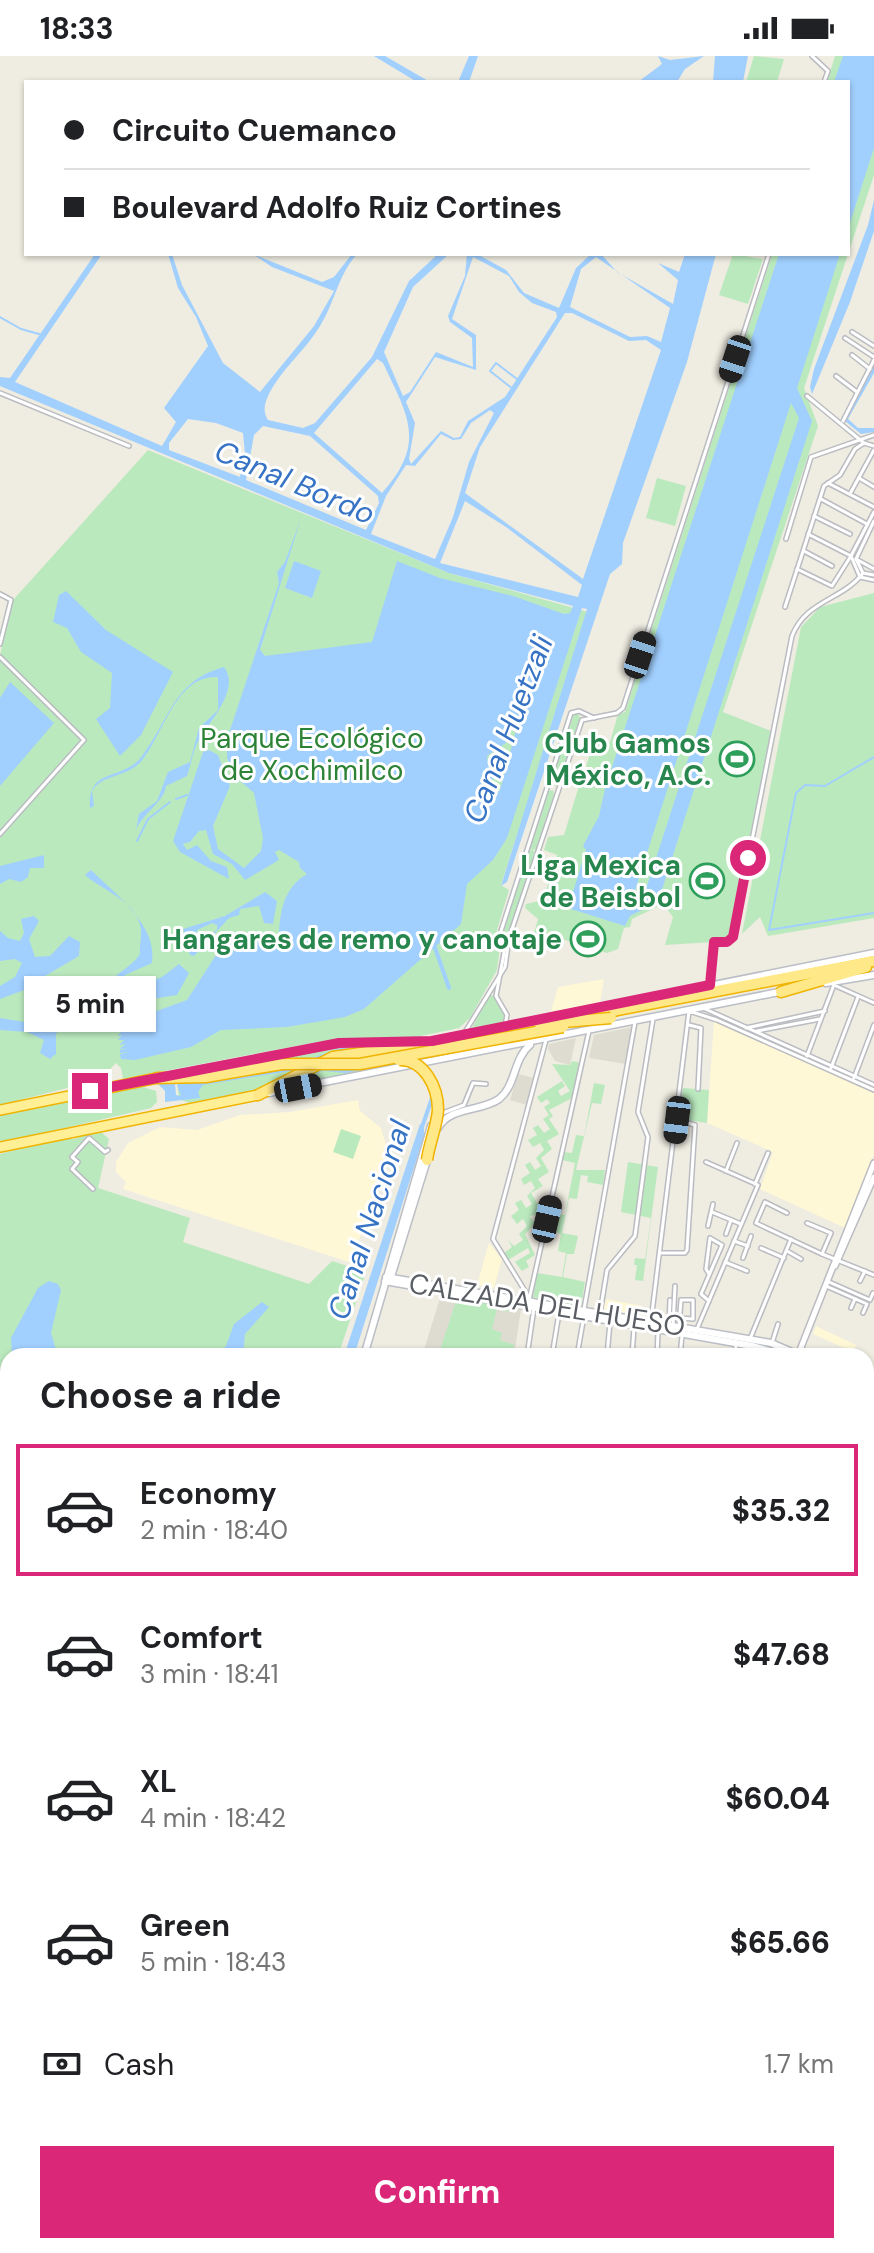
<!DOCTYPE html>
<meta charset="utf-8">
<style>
:root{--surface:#fff;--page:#f6f6f6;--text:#202124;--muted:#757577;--line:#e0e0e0;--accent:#db2777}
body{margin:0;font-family:"DM Sans",sans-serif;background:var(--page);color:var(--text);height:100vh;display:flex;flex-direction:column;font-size:30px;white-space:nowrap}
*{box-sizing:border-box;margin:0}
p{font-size:26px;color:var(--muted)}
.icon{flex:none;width:44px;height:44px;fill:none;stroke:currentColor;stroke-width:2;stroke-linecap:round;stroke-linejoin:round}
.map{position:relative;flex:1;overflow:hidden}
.details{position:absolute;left:0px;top:1292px;width:874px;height:906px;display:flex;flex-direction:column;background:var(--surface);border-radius:24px 24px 0 0;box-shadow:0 2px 6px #0004}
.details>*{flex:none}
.banner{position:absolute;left:24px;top:24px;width:826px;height:176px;border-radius:0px;box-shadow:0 2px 6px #0004;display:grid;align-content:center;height:176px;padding:0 40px;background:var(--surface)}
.end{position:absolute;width:36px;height:36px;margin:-18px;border:10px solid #db2777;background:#fff;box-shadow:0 0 0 4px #fff}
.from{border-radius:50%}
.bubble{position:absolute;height:56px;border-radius:0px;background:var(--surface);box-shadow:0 2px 6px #0004;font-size:26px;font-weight:800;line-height:56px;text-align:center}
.car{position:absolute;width:24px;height:48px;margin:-24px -12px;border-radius:10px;box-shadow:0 0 6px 2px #0007;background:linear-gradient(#222 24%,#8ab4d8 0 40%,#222 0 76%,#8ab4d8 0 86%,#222 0)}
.banner b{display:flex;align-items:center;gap:28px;height:76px;font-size:30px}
.banner b+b{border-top:2px solid var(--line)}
.banner i{width:20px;height:20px;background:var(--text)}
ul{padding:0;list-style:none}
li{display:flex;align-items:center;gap:24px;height:132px;margin:0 16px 12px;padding:0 24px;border:4px solid transparent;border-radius:0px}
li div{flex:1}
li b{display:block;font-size:30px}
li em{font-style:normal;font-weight:800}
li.on{border-color:var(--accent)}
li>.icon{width:72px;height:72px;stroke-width:1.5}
h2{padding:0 40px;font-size:36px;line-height:96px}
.pay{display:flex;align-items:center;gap:20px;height:88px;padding:0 40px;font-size:30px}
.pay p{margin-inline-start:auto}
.primary-button{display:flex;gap:16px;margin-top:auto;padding:16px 40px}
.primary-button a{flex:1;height:92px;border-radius:0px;background:var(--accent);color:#fff;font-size:32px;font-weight:800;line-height:92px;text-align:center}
.status{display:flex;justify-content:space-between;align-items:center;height:56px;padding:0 40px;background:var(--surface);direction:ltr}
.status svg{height:22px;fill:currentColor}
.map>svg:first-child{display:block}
.commercial{fill:#fff8d6}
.education{fill:#dedcd0}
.green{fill:#bbe9be}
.water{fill:#a1d0ff;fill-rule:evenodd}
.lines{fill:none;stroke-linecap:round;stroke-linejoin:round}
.stream{stroke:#a1d0ff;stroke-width:2}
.canal{stroke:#a1d0ff;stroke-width:4}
.pedestrian-casing{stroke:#babcc2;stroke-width:6}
.minor-casing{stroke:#babcc2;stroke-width:6}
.tertiary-casing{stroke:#babcc2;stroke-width:8}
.secondary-casing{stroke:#babec5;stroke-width:9}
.primary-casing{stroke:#fed74b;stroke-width:11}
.trunk-casing{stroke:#f0b400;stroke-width:12}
.motorway-casing{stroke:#f0b400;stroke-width:13}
.pedestrian{stroke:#fff;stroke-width:3}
.minor{stroke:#fff;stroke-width:3}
.tertiary{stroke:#fff;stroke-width:5}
.secondary{stroke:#fff;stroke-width:6}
.primary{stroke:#fff6a6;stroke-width:8}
.trunk{stroke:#ffef97;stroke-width:9}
.motorway{stroke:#ffe888;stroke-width:10}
.motorway-bridge-casing{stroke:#f0b400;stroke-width:13;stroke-linecap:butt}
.motorway-bridge{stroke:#ffe888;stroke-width:10}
.route{stroke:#db2777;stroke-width:10}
.labels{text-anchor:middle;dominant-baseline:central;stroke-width:6;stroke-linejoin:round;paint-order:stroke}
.park-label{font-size:28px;fill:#2c8235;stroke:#fff}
.leisure-label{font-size:28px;font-weight:bold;fill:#27864d;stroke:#fff;text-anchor:end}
.street-label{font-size:28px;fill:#5a5e64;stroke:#fff}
.water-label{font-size:30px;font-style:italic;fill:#3673c4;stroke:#fff}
</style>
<div class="status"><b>18:33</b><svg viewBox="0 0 49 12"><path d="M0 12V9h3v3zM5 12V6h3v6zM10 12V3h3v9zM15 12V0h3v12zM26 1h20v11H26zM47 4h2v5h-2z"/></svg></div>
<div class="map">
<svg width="874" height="2197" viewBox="0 0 874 2197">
<rect width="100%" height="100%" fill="#efece1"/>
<g class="commercial">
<path d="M604,923L600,947L551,956L558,931Z"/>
<path d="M714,965L874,1036V1098L845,1172L760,1133L773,1096L707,1067Z"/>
<path d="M358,1044L360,1055L381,1072L387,1092L352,1207L123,1133L126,1126L116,1116V1106L128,1087L160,1071L197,1074L240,1059L290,1056Z"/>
<path d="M489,1187L502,1203L494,1232L477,1229Z"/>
<path d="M606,1243L642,1250L640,1259L604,1253Z"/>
<path d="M816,1270L856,1289L852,1300H845L847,1293L813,1278Z"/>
</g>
<g class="education">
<path d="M632,971L626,1008L589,1002L594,979Z"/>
<path d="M576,982L570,1009L555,1005L548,993L549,988Z"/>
<path d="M518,1018L534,1022L527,1049L510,1044Z"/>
<path d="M441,1239L521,1253L514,1300H422Z"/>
</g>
<g class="green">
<path d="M754,0L784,3L777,26H746Z"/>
<path d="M835,0H874V119L804,332L818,370L723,656L771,675L731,880L713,886L665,889L673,861L663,848L632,863L630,871L624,872L618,893L607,897L559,882L547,888L532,884L538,863L525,852L526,848L543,844L557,799L544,794L548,781L564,779L578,733L569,715L585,714L595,681L610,686L618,658L625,656L772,198H848V26H827Z"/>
<path d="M733,198L763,203L748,248L719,239Z"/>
<path d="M148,394L449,517L588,556L501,829L509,834L497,874L500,891L497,914L470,962L459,972L406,983L322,985L123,1023L121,1012L116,1007L97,1027L88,1019L80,1023L91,1026L0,1049V780L85,685L0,600L11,542L14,543Z"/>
<path d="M657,422L686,430L675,470L646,462Z"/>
<path d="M874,537V862L768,880L760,861L742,878L801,571L820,551Z"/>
<path d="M0,603L84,683L0,777Z"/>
<path d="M575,655L581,662L558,731L550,728Z"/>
<path d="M553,734L554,739L536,794L527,792L548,735Z"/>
<path d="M533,793L535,798L507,891L503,875L527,795Z"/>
<path d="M494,939L504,957V966L472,972L488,940Z"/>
<path d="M486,979L490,993L189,1047L179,1043L177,1026L190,1019L340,990H416Z"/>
<path d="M572,1005L581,1007L574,1041L549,1054L553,1060L549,1063L559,1078L547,1085L552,1093L541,1102L549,1116L538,1123L543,1130L531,1137L543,1157L530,1160L535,1168L525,1178L535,1199L526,1205L529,1211L522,1215L515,1206L530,1197L528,1192L508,1204L504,1197L512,1191L508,1184L514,1190L523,1184L519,1178L527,1170L523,1163L517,1168L511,1160L519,1154L515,1147L521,1144L526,1152L532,1148L527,1140L535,1132L531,1125L524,1129L521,1123L530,1117L525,1109L530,1106L535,1114L541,1110L536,1102L544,1094L540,1087L533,1091L528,1084L537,1079L533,1072L538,1069L544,1077L550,1073L543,1063L549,1059L544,1051L550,1047L547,1043L541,1047L537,1041L562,1025L565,1030L558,1035L561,1040L570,1035L552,1008L570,1009Z"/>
<path d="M594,1027L605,1029L601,1048L592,1047L576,1114H605L603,1129L587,1126L588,1120L581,1119L577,1143L569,1142L562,1177L578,1180L574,1198H567L563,1221L585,1226L581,1250L533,1241L537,1217L562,1221L566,1197L558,1195L561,1178L556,1176L560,1158L565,1159L575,1107L562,1104L564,1096L572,1097L576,1079L584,1080Z"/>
<path d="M133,1028L156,1035L157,1046L151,1052L0,1087V1056Z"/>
<path d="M683,1032L709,1034L707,1067L679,1063Z"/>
<path d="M341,1073L361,1080L353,1103L333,1096Z"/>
<path d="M99,1074L109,1083L98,1132L190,1162L183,1186L309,1228L332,1205L366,1216L338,1300H8V1940L0,1922V1098L55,1083H74Z"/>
<path d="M628,1106L658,1111L643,1225L635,1224L637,1209H634L635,1202L645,1203L651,1162L621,1156Z"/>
<path d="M457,1242L509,1251L508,1256L497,1253L492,1273L502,1277L500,1284L514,1289L512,1300H438Z"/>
<path d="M874,1802V1859L866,1876V1819Z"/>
<path d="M98,2190H134L132,2197H96Z"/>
</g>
<g class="water">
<path d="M374,0H385L430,26H417Z"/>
<path d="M469,0H478L469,26H458Z"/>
<path d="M658,0L670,4L704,0L685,13L677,26H638L662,8Z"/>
<path d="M715,0H748L743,26H713Z"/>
<path d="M843,0H874V92L848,173V26H834Z"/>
<path d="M874,144V175L850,246L812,338L810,331L814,313L868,169Z"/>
<path d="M95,198H102L15,326L162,390L176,366L164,352L208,290L196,261L178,232L168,198H172L182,229L223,307L260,336L314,270L334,235L272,211L253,198L322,226L334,221L352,198H357C338,219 335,246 320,270C305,295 281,313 268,340C264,349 263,356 268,364L303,372L315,367L372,301L409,225L438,198H449L413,231L384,296L403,340L410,336L436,296L473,311L472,282L450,266L448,260L465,220L467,198H477L506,214L524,237L559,252L576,212L591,198H601L617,216L673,248L678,224L658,207L679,216L685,198H716L687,306L623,487L622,508L610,518L507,826L501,830L587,553L582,552L507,782L493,804L467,828L461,868L364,953L345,961L287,971L221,974L191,991L135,1004L121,1003L120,998L129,996L120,997V994L127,992L119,993L126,988L119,989L124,984H118L122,979L117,980L121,976H116L115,970L187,944L218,896L228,888L247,881L279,884C279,858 283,832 307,818L300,812L299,806L279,794L275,796L279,804L245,824L232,808L213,798L206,774L199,775L190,786L183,788L187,794L197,789L211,805L227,811L229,823L180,796L173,785L203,696L209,694L218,699L230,730L213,770L218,793L244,812L261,795L263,782L254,737L237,722L227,702V683L279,527L277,516L285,506L301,462L260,594L265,600L372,586L397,505L440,522L513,540L564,558L570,557L573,550L449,517L0,330V321L10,322ZM473,201L509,220L519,236L532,247L556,256L557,261L505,341L468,365L460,381L454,382L441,375L411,408L409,403L415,367L406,346L435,301L476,314V279L452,263ZM596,201L670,252L661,286L647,280L630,281L570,251L581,213ZM565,257H572L629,285L646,284L661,294L583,523L465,437L480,391ZM377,303L383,307C408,360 427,387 382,437L314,377ZM490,354L494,357L469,406L453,461L435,503L371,478L386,440L406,409L415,410L441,378L453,384L461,383L471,367ZM188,363L216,367L243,377L245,398L240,421L169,394V387ZM263,370L310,380L378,440L379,447L366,474L246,424L254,379ZM465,445L506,471L582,529L578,541L440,507ZM517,671L500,734L494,742L490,729L496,717L488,709L487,700L507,686L510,674Z"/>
<path d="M779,198H840L797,332L812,365L658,846L630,860L625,870L568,852L586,794L583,790L599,760L605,733ZM791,347L799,362L643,842L631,847Z"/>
<path d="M874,308V317L848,363L858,372H874V376L861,378L845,365Z"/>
<path d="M294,505L321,515L312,542L285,532Z"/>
<path d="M66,535L106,574L173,616L141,679L120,700L96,663L110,652L112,617L81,596L67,572L53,566L59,539Z"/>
<path d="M224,611C241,633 209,666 199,684C193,694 191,709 187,720L166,730C165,745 143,757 136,774L139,758L157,745L168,716L190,706L199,672L218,654V621C177,618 164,676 143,703C129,722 103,717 92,735L94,750L90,752C87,710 123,726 142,700C170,663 173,625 224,611Z"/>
<path d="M10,626L54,667L0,730V642Z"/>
<path d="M44,799V812H30L28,821L21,826L9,823L0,828V810Z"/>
<path d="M91,814C115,838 158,869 152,907L125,919L113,932L104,951C93,926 129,916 140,898C139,889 142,881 141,873C136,844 103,835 85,819Z"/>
<path d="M265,836L277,845L273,868L264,867L259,850L240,853L239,859L229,862L194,900L190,899L183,873L225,860ZM212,867L217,869V874L196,887L197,874Z"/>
<path d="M34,860L39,865L29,883L35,901L50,900L69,880L80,886L79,900L45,920L52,939L72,940L78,948L56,978V998L50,1003L40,997L44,984L27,976L0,974V962L25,966L38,958L36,945L27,933L0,943V930L15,921L22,907L15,903L0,905V875L8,882L20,885L24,877L21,863Z"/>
<path d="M179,908L189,917L177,939L152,943L123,959L121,947L136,931L162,921Z"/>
<path d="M349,989H385L381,1009L346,1017L323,1015L299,1023L312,1002Z"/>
<path d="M286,1012L297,1014L203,1029L198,1036L200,1042L165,1046V1035L158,1028L175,1027L176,1039L181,1040L177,1029L180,1027L221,1025Z"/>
<path d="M420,1068L424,1069V1080L354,1300H344Z"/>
<path d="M49,1225L58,1228L61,1234L51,1277L58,1300L21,1294L20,1300H12L11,1282L38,1232Z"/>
<path d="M262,1246L269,1251L245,1278L243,1300H216L226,1290L234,1268Z"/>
</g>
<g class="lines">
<g class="stream">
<path d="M0,261L21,273L39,278"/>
<path d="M513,333L490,315L496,307L517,323"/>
<path d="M874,701L825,730L805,729L796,737L769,874L874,857"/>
<path d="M176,743L187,739"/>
<path d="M137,785L148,763L170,746"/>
<path d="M84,939L86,936H97"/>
<path d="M77,945L82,941"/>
</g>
<g class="canal">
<path d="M433,886L449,932"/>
<path d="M421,1074L432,1042"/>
</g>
<g class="pedestrian-casing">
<path id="pedestrian" d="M93,1133L72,1113L78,1106L72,1101L89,1082L105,1096L108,1094"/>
</g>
<g class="minor-casing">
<g id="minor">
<path d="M812,0L828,15L824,26"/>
<path d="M852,276L874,290"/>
<path d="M845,282L874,301"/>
<path d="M852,299L870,313"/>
<path d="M836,320L857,336"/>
<path d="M0,337L129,390"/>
<path d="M807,340L864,387L874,390"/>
<path d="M843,365L874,304"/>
<path d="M859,422L874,431"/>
<path d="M828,427L874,451"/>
<path d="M851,436L874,394"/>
<path d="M821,443L867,468"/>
<path d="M874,456L851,500L860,521L874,524"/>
<path d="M814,460L850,478"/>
<path d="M874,465L856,503L863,517L874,519"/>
<path d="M786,483L811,401L874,379"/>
<path d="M804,495L832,510"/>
<path d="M856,503L874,513"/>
<path d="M797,513L832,530L851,500L808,478"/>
<path d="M0,538L11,544L0,588"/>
<path d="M785,551L824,430L840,419L855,393L864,387"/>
<path d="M0,601L84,684L0,778"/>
<path d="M712,928L714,886H727L733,881L792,580C806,544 843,544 863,517"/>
<path d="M836,930L874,947"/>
<path d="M703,952L874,1029"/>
<path d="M689,969L701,972L698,1033"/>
<path d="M505,970L507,959L496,940L504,897L501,875L571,657L579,655L594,662"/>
<path d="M746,972L825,955"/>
<path d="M757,975L820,963"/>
<path d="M465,976L505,911L509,882L582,664L617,657L623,652L769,198"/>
<path d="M807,1000L835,926"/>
<path d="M831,1012L858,941"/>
<path d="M854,1022L874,969"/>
<path d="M440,1058L464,1049L473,1027L486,1028"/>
<path d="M726,1115L737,1087"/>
<path d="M755,1128L768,1097"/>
<path d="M712,1156L741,1168"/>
<path d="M787,1157L765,1146L756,1167L822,1198L831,1177L807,1167"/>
<path d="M708,1170L713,1148"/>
<path d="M726,1178L731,1164"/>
<path d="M734,1185L748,1190"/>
<path d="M761,1192L784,1202"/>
<path d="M787,1195L801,1203"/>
<path d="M660,1197H685L687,1194L695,1069L677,1064"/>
<path d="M822,1198L874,1219"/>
<path d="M743,1202L751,1180"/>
<path d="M725,1206L747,1215"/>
<path d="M860,1225L865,1215"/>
<path d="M829,1226L870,1244L873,1237"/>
<path d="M826,1230L867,1248L863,1257"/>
<path d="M530,1243L493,1183L546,984"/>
<path d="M529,1244L589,975"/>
<path d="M709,1245L701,1238L722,1189L710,1182L706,1213L709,1218"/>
<path d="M851,1252L855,1243"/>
<path d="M584,1253L635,966"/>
<path d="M600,1257L607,1214L635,1180L648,1081L638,1056L653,963"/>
<path d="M651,1265L689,955L717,964L874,1034"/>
<path d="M669,1268L670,1244"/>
<path d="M673,1269L675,1230"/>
<path d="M679,1270L681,1244H693V1263L680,1262"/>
<path d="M697,1273L758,1129L706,1106"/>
<path d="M750,1283L791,1183"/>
<path d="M772,1287L778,1268"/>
<path d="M527,1300L534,1252"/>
<path d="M552,1300L559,1257"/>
<path d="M577,1300L584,1260"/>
<path d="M607,1300L610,1266"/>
<path d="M632,1300L634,1272"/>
<path d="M657,1300L658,1276"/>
<path d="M680,1300L682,1280"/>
<path d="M735,1300L736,1288"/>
<path d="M866,1383L874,1369"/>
<path d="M866,1431L874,1417"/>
<path d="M866,1452L874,1456"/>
<path d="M866,1480L874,1466"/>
<path d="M866,1529L874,1515"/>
<path d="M866,1543L874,1547"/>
<path d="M866,1625L874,1627"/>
<path d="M866,1684L874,1667"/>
<path d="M866,1751L874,1734"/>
<path d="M866,1794L874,1798"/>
<path d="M866,1816L874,1799"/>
<path d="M866,1881L874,1864"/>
<path d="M866,1945L874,1928"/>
<path d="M866,1977L874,1981"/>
<path d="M866,2004L874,2008"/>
<path d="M866,2006L874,1988"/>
<path d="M0,2024L8,2040"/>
<path d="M0,2076L8,2072"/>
<path d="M0,2083L8,2079"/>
<path d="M0,2091L8,2109"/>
<path d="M866,2104L874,2081"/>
<path d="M0,2105L8,2122"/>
<path d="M866,2108L874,2111"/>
<path d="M866,2117L874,2093"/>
<path d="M874,2122L870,2136L874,2138"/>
<path d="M0,2129L8,2132"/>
<path d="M0,2154L8,2134"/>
<path d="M0,2169L8,2151"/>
<path d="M199,2190L214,2197"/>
<path d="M251,2190L256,2197"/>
<path d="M598,2190L618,2197"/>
<path d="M436,2191L540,2197"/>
<path d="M862,2194L869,2197"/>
<path d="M25,2197L26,2190"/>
<path d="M30,2197L31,2190"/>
<path d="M54,2197L56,2190"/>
<path d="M265,2197L273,2190"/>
<path d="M347,2197L350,2190"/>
<path d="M554,2197L557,2190"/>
<path d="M572,2197L574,2190"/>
<path d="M590,2197L592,2190"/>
<path d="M663,2197L666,2190"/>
<path d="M679,2197L681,2190"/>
<path d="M695,2197L697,2190"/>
<path d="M821,2197L823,2190"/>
<path d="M829,2197L831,2190"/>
</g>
</g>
<g class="tertiary-casing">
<g id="tertiary">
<path d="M835,1210L874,1121"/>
<path d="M798,1299L874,1107"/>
<path d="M866,1651L874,1653"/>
<path d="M866,1654L874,1657"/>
<path d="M866,2183L874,2186"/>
<path d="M537,2190L543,2197"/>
<path d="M545,2190L551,2197"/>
<path d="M429,2197L432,2190"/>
</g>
</g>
<g class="secondary-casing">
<g id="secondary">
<path d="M826,927L874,919"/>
<path d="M458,980L874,897"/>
<path d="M177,1018L339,987H403"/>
<path d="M269,1037L784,935"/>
<path d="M438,1072C450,1050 481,1056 499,1043C516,1030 513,1003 530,989"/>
<path d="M386,1221L771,1287L801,1300"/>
<path d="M390,1224L428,1101"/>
<path d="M385,1225L752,1290L788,1300"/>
<path d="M364,1300L431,1070"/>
<path d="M866,1333L874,1337"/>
<path d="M866,1340L874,1344"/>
<path d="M866,1938L874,1942"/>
<path d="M866,1947L874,1951"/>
<path d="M86,2197L88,2190"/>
<path d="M92,2197L94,2190"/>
<path d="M137,2197L139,2190"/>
<path d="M146,2197L148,2190"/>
</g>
</g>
<g class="primary-casing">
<g id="primary">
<path d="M866,1591L874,1577"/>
<path d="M866,1610L874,1596"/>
<path d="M710,2190L712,2197"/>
<path d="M718,2190L720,2197"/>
</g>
</g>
<g class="trunk-casing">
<g id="trunk">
<path d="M0,1054L157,1022"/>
<path d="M0,1091L258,1039"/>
</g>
</g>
<g class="motorway-casing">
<g id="motorway">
<path d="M781,936L866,911"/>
<path d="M591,963L617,954L874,905"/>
<path d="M157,1022L206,1021L282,1008"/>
<path d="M258,1039L333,1001L460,983"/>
</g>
</g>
<use href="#pedestrian" class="pedestrian"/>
<use href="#minor" class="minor"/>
<use href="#tertiary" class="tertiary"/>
<use href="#secondary" class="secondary"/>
<use href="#primary" class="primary"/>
<use href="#trunk" class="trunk"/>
<use href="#motorway" class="motorway"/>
<g class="motorway-bridge-casing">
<g id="motorway-bridge">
<path d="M540,968L611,962"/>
<path d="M399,1004C424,1003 438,1031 438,1054C437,1070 429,1088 427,1104"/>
<path d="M282,1008H360L563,971"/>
</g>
</g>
<use href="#motorway-bridge" class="motorway-bridge"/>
</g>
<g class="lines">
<path class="route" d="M90,1035L339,987L432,985L710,929L714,886H727L733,881L748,802"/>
</g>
<defs>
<g id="stadium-ring" transform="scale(1.8)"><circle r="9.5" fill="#fff" stroke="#2e9e5b" stroke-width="1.5"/><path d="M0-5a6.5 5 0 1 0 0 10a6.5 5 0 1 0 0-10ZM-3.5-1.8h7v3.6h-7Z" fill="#2e9e5b"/></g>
</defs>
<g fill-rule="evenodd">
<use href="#stadium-ring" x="737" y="703"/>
<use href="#stadium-ring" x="707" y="825"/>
<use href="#stadium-ring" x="588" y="883"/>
</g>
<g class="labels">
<g class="park-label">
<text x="312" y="682">Parque Ecológico<tspan x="312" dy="32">de Xochimilco</tspan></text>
</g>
<g class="leisure-label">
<text x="711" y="687">Club Gamos<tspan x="711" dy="32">México, A.C.</tspan></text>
<text x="681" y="809">Liga Mexica<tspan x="681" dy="32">de Beisbol</tspan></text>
<text x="562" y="883">Hangares de remo y canotaje</text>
</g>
<g class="street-label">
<text transform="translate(547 1249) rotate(9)">CALZADA DEL HUESO</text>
</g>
<g class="water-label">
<text transform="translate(295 426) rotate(23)">Canal Bordo</text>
<text transform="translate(508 673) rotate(-69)">Canal Huetzali</text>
<text transform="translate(369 1164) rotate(-72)">Canal Nacional</text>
</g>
</g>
</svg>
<i class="end from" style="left:748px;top:802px"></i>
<i class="end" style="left:90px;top:1035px"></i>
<div class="bubble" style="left:24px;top:920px;width:132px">5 min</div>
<i class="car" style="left:735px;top:303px;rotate:198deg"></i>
<i class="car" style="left:640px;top:599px;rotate:18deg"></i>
<i class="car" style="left:298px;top:1032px;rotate:79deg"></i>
<i class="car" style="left:677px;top:1064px;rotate:187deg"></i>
<i class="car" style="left:547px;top:1163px;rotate:13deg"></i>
<div class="banner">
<b><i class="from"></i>Circuito Cuemanco</b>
<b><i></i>Boulevard Adolfo Ruiz Cortines</b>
</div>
<section class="details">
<h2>Choose a ride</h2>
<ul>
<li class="on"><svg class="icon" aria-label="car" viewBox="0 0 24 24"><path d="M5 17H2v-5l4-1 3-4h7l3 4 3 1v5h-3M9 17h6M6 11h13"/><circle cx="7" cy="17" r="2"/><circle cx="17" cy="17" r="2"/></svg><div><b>Economy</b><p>2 min · 18:40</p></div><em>$35.32</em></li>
<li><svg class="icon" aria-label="car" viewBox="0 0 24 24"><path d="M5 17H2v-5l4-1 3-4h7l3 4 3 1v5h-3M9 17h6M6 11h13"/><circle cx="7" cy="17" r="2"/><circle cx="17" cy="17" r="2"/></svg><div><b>Comfort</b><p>3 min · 18:41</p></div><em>$47.68</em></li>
<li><svg class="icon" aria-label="car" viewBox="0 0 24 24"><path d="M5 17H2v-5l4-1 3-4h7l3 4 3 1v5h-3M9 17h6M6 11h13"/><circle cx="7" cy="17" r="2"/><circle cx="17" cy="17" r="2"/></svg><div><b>XL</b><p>4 min · 18:42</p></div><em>$60.04</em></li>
<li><svg class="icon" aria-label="car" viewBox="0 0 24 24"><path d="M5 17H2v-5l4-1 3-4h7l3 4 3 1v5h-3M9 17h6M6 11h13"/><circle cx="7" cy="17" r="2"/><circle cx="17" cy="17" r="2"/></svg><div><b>Green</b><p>5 min · 18:43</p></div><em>$65.66</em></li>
</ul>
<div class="pay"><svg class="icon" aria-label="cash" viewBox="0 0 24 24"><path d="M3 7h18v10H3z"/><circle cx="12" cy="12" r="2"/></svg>Cash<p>1.7 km</p></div>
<div class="primary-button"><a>Confirm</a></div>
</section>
</div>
